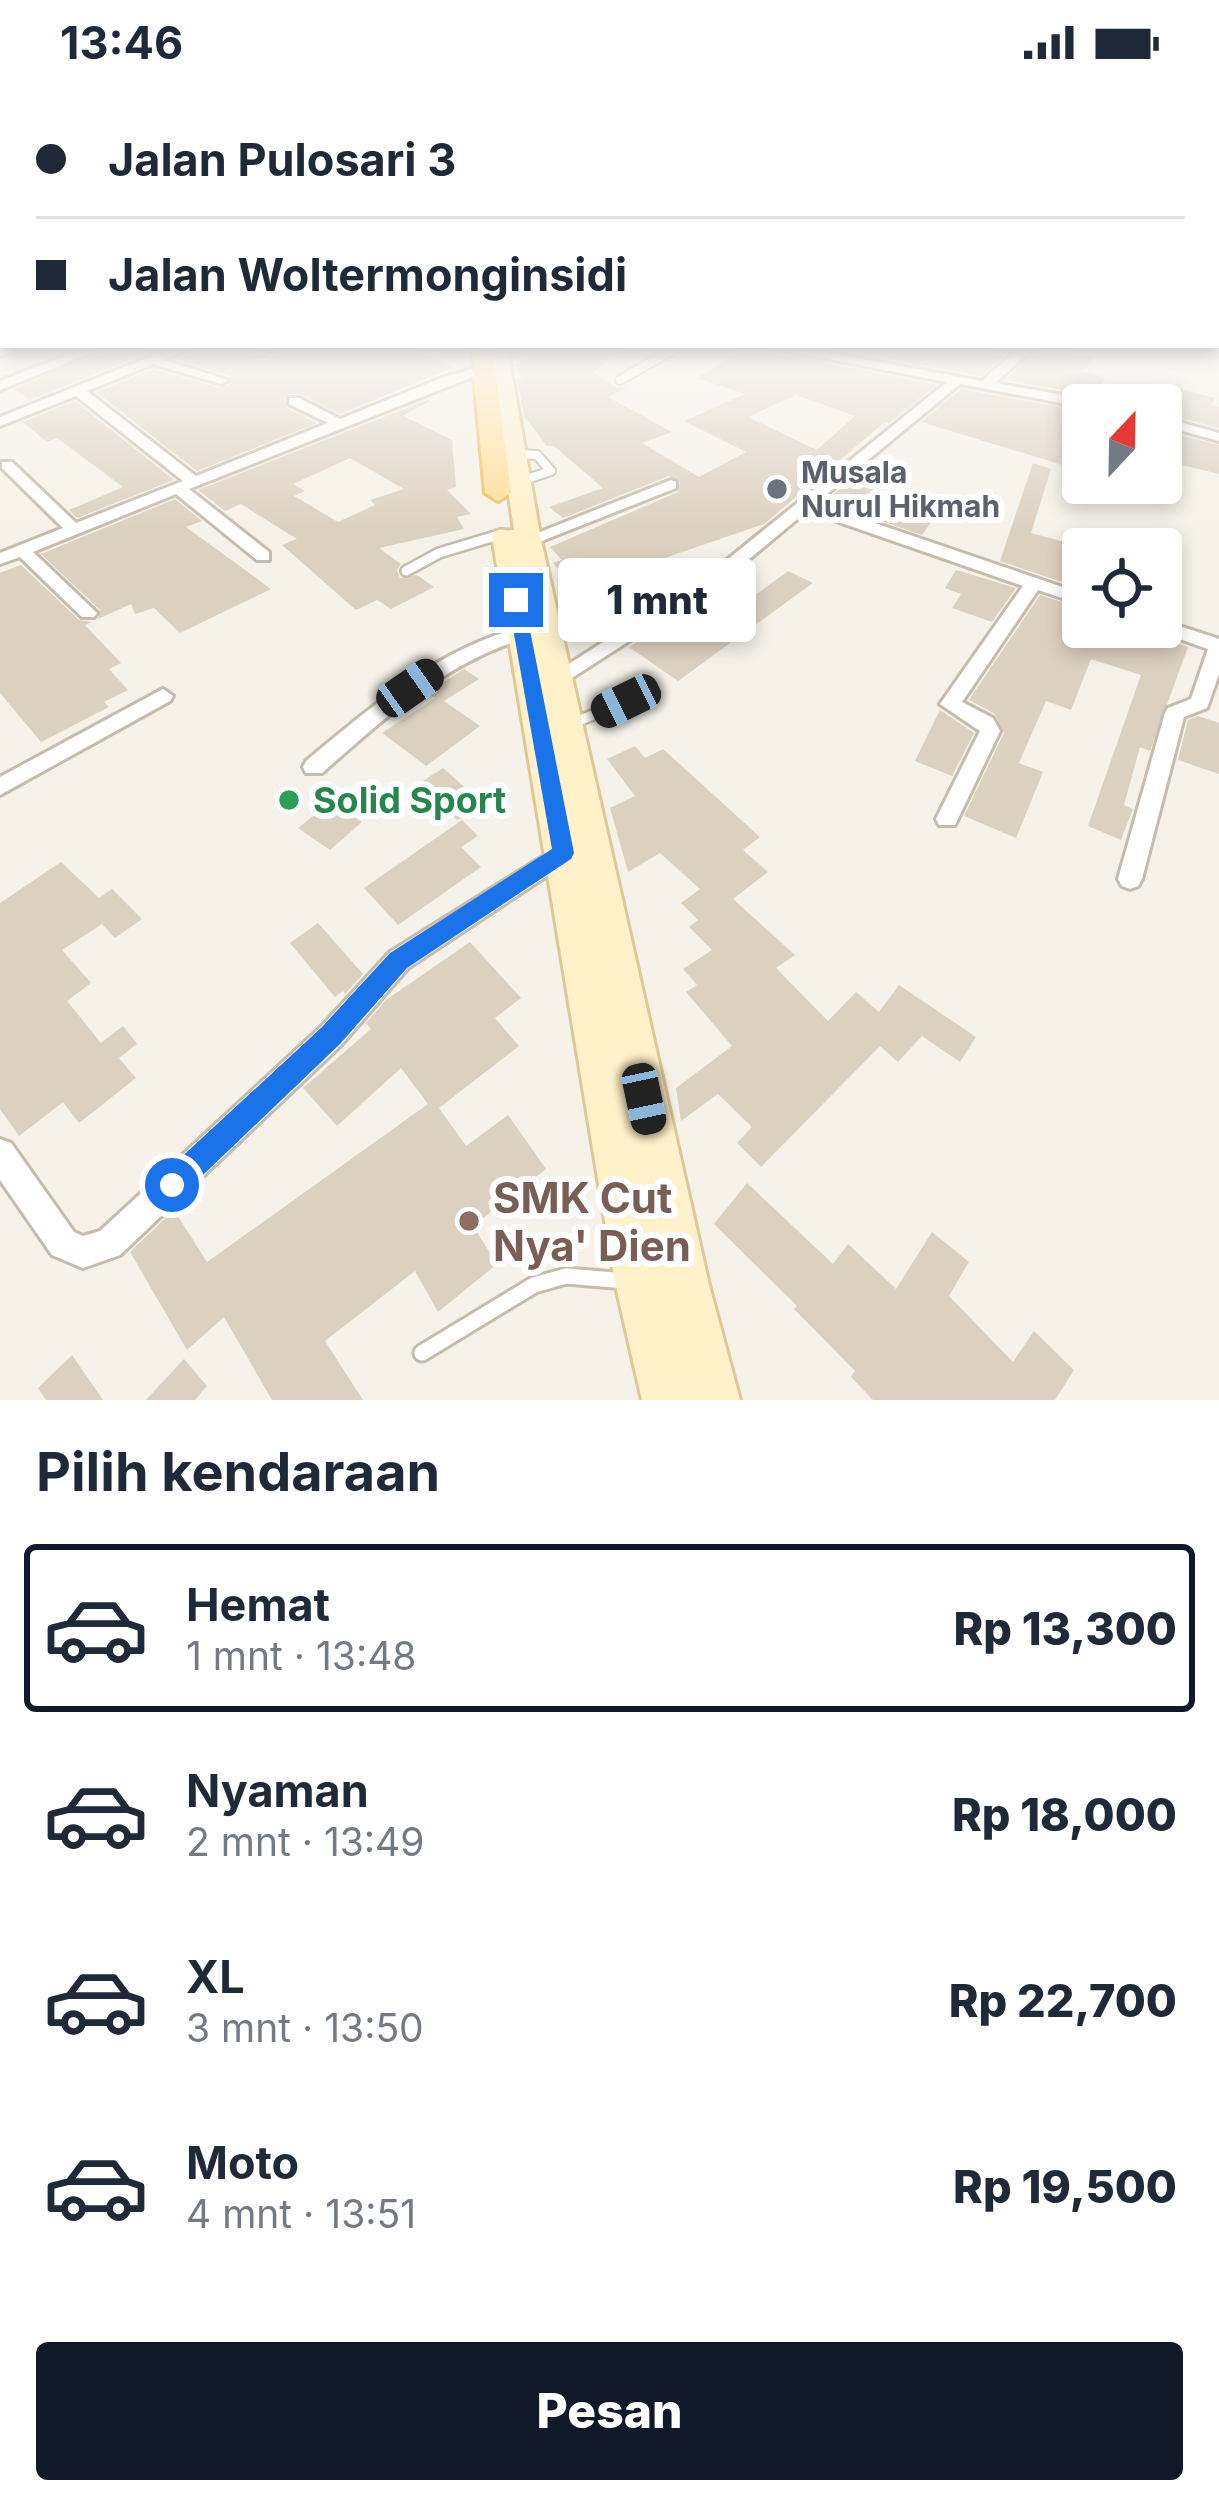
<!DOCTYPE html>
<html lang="id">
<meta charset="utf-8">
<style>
:root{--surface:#fff;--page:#f2f2f3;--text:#1f2937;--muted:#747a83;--line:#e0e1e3;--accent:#111827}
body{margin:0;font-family:Inter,sans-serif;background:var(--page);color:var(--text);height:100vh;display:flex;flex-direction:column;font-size:45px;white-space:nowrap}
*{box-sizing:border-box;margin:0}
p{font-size:39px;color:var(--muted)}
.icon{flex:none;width:66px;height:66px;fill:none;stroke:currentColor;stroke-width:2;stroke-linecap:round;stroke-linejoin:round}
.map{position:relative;height:1316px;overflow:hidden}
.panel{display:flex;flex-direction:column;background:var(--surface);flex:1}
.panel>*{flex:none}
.top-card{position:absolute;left:0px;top:0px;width:1221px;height:264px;box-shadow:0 6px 18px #0003;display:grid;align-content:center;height:264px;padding:0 36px;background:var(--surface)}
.needle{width:78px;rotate:22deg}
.controls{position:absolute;left:1062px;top:300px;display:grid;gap:24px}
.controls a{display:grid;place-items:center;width:120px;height:120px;border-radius:12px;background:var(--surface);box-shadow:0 6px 18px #0003;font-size:60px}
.end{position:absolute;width:54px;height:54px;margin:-27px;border:15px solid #1a73e8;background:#fff;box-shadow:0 0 0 6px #fff}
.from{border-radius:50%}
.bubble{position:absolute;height:84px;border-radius:12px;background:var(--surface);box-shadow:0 6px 18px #0003;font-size:39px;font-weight:800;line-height:84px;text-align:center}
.car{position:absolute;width:36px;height:72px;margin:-36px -18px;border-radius:15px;box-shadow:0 0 9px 3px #0007;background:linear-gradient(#222 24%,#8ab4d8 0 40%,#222 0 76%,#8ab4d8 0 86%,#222 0)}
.top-card b{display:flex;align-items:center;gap:42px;height:114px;font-size:45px}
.top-card b+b{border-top:3px solid var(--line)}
.top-card i{width:30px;height:30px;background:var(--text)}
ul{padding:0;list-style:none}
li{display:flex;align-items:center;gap:36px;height:168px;margin:0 24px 18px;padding:0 12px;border:6px solid transparent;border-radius:12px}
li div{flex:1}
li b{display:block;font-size:45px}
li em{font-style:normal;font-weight:800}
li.current{border-color:var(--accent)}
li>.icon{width:108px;height:108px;stroke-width:1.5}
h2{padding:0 36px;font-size:54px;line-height:144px}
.cta{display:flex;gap:24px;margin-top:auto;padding:24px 36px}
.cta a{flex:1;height:138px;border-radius:12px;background:var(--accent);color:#fff;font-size:48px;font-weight:800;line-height:138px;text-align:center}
.status{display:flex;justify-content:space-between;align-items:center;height:84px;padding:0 60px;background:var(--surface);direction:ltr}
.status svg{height:33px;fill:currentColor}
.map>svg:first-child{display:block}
.building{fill:#dcd0c0;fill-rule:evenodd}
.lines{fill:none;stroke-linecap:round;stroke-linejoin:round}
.service-far2-casing{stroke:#c6bcad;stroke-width:12}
.service-far1-casing{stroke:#c6bcad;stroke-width:14}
.service-casing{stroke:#c6bcad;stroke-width:21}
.minor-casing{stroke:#c6bcad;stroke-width:6}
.secondary-casing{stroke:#dec896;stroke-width:6}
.primary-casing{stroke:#f1bf5c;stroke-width:6}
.service-far2{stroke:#fff;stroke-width:8}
.service-far1{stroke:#fff;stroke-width:9}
.service{stroke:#fff;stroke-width:15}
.minor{fill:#fff;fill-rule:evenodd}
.secondary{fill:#fff1ca;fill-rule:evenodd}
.primary{fill:#ffdf99;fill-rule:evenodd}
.route{fill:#1a73e8}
.worship-dot{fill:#6b7280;stroke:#fff;stroke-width:4.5}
.leisure-dot{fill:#2e9e5b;stroke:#fff;stroke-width:4.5}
.education-dot{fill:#8d6e63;stroke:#fff;stroke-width:4.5}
.labels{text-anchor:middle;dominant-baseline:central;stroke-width:12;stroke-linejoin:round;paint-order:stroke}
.far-worship-label{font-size:30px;font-weight:bold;fill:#5b616d;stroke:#fff;text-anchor:start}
.leisure-label{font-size:36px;font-weight:bold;fill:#27864d;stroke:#fff;text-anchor:start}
.near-education-label{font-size:42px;font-weight:bold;fill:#785e54;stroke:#fff;text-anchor:start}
</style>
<div class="status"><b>13:46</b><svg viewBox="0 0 49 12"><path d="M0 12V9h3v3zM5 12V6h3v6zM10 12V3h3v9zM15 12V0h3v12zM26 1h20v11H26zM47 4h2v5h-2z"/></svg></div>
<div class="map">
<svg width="1219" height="1316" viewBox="0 0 1219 1316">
<rect width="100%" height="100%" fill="#f6f2e9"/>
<g class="building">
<path d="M110,263H161L30,316L14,305Z"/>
<path d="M195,263H252L255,277L266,276L280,263H408L454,283L340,330L301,310H289L284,314L287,324L317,339L197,387L96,308L153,285L221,304L230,300L229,292L176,275Z"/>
<path d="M512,263H631L593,288L617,304L628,303L608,313L672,348L642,359L699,393L746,368L684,337L745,310L697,294L746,263L937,301L889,339L885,338L764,440L650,479L680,503L597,557L565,520L563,490L553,479L562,476L550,463L678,408L680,398L669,392L563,434L549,423L603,404L554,362H547L524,332L517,294L522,296L515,280L528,276ZM796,311L855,332L817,366L748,333Z"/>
<path d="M821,263H935L956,269L965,263H981L1006,270L981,292Z"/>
<path d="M1039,263L1094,274L1083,287L1105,294L1095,312L1005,296Z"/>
<path d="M1169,302L1215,314L1211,321L1219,323V344L1161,329V321H1153Z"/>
<path d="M961,305L1083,327V351L1066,382L921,338Z"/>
<path d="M427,316L430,317L403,332L452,356L456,403L447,406L471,430L457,433L464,445L379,464L401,480L397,486L400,494L417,491L434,503L391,525L377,516L356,526L282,461L297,455L241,420L225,427L198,406ZM350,374L404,405L370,416L375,421L338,438L294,412L305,407L293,400Z"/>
<path d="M75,317L174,396L77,434L69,426L123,403L57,354L47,358L23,338Z"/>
<path d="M1161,346L1219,361V390L1161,376Z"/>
<path d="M1033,379L1051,385L1031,449L1083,463V505L1000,477Z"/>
<path d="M870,380L898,391L876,412L937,430L922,451L838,422L848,416L846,412L825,417Z"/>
<path d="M175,415L202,437L186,443L271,505L180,549L154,524L135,530L131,520L98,535L100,526L41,470Z"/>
<path d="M21,481L79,536L92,538L85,541L121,579L109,585L128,606L104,618L109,623L41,658L0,609V489Z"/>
<path d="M956,486L1016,504L992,538L952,524L961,510L945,504Z"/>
<path d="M788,487L813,499L678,597L629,563L729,498L754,512Z"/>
<path d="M1040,511L1083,525V543H1100L1153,560L1156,552L1188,563L1150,667L1140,663L1124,721L1133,725L1121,756L1088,742L1141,591L1091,575L1071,626L1046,617L1019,679L1043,688L1016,754L964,732L1004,649L995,630L969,616Z"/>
<path d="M464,585L479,595L444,617L480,642L426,682L382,649L435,614L427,609Z"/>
<path d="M940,626L974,649L952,692L915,677Z"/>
<path d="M1198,632L1219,639V690L1178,676L1188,636Z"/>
<path d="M635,662L645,674L663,665L760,753L743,766L768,788L733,815L795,871L776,884L828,937L856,908L879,928L899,901L976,953L960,978L922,952L898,978L880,962L761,1083L737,1059L752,1043L718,1010L681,1037L676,1004L732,962L686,908L697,901L683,885L712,866L689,843L698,836L681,819L700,805L660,769L628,788L610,724L635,712L607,675Z"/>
<path d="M443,684L487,723L457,736L418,700Z"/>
<path d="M331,718L362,738L330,766L298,744Z"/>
<path d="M462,736L478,752L461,763L481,783L398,841L364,804Z"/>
<path d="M61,778L99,814L112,805L142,835L115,854L102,840L62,866L91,899L67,917L101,959L123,942L137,960L119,974L136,994L79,1039L63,1018L19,1052L0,1025V819Z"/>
<path d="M318,839L363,890L345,910L343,907L335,913L290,859Z"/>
<path d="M470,858L521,914L495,934L519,962L439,1024L466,1062L508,1031L546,1085L473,1142L497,1180L438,1228L415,1187L325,1257L363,1316H272L224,1233L187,1266L130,1168L174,1126L207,1178L428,1020L401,984L337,1042L303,1004L371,945L366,939L386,916Z"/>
<path d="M747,1099L833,1180L848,1160L896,1205L932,1148L969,1178L949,1212L1013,1278L1034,1247L1074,1286L1055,1316H873L851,1293L855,1287L794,1225L797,1222L714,1140Z"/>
<path d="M72,1271L103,1316H46L38,1304Z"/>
<path d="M184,1275L207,1302L195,1316H146Z"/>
</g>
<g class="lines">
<g class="service-far2-casing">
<g id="service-far2">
<path d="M620,296L678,263"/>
<path d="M517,370L537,371L551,387L518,398"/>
</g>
</g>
<g class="service-far1-casing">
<g id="service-far1">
<path d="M406,487L439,469L502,450"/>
<path d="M571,640L626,617"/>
</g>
</g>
<g class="service-casing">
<path id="service" d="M422,1269L534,1201L566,1192L626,1197"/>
</g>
<g class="minor-casing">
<g id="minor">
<path d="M19,263L17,266L0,272V264Z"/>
<path d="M88,263H106L0,306V297Z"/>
<path d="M174,263H191L164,276L228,296L222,300L153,280L87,307L196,392L328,339L289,320V314H299L340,335L444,293L484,282L490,286L189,405L269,468V476H257L176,410L33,468L97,529L94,533H82L20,473L0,480V469L63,444L2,384V378H12L76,439L183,397L76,312L0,342V333Z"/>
<path d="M260,263H276L263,272H255V266Z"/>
<path d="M767,263H795L982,297L1021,263H1035L995,299L1097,317L1104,321L1083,323L960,300L816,419L1083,510V521L1038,506L962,618L993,634L1000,647L955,741H939L936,735L980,647L940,620L1023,502L807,427L724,496L564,599H550L547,594L712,488L947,298Z"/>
<path d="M1161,333L1219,349V357L1161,341Z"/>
<path d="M671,396L676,398V404L534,460L528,461L520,456Z"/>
<path d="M1161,536L1219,555V590L1207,624L1184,633L1142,795L1138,802L1130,805L1122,802L1118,795L1165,629L1168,624L1191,615L1208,565L1154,546L1152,543H1161Z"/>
<path d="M522,543L531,549L529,553C445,578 386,633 322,689H306L303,683L306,677C374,621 436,566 522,543Z"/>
<path d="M163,605L173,612L170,617L0,711V693Z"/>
<path d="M563,760L571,762L575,769L571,776L408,884L341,961L120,1171L83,1184L52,1171L0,1096V1055L11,1059L74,1148L83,1152L100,1147L321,943L390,868Z"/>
</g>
</g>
<g class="secondary-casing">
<path id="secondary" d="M487,263H507L541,456L709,1201L740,1316H642L615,1198L492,452L496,447L514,446Z"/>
</g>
<g class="primary-casing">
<path id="primary" d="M471,263H492L511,409L498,417L485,409Z"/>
</g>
<use href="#service-far2" class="service-far2"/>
<use href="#service-far1" class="service-far1"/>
<use href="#service" class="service"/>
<use href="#minor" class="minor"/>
<use href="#secondary" class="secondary"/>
<use href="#primary" class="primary"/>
</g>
<linearGradient id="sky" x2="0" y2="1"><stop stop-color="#8bc2ee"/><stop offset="0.59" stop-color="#fbf9f5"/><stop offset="1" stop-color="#fbf9f5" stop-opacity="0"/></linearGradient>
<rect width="1219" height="447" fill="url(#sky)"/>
<path class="route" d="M516,511L524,516L574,769L571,775L407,884L340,960L182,1111L172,1115L162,1111L158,1101L162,1091L322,943L390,869L552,765L508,516Z"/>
<circle class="worship-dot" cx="777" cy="405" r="12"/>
<circle class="leisure-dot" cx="289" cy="716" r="12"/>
<circle class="education-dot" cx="469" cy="1137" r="12"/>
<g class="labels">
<g class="far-worship-label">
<text x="801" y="388">Musala<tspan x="801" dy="34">Nurul Hikmah</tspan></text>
</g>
<g class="leisure-label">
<text x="313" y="716">Solid Sport</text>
</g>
<g class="near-education-label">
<text x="493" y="1113">SMK Cut<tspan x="493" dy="48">Nya' Dien</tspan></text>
</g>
</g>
</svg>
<div class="controls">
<a><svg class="needle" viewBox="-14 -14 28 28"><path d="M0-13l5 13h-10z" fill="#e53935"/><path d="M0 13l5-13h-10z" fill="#747a83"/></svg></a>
<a><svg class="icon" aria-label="locate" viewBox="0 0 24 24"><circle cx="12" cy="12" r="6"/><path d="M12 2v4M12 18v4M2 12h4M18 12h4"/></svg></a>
</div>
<i class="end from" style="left:172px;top:1101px"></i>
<i class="end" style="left:516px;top:516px"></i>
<div class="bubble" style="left:558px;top:474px;width:198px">1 mnt</div>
<i class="car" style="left:410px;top:604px;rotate:55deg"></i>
<i class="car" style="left:626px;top:617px;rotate:244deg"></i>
<i class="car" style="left:644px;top:1015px;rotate:168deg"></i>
<div class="top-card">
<b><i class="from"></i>Jalan Pulosari 3</b>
<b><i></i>Jalan Woltermonginsidi</b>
</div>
</div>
<section class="panel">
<h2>Pilih kendaraan</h2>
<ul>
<li class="current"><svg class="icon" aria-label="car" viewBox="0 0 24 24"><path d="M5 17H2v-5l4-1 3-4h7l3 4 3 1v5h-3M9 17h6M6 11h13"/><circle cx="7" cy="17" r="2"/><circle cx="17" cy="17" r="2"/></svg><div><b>Hemat</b><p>1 mnt · 13:48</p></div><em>Rp 13,300</em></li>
<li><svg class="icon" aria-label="car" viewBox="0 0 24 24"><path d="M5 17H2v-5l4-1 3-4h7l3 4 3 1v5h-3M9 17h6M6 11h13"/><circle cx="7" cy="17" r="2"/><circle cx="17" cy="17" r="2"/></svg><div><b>Nyaman</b><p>2 mnt · 13:49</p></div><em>Rp 18,000</em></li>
<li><svg class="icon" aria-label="car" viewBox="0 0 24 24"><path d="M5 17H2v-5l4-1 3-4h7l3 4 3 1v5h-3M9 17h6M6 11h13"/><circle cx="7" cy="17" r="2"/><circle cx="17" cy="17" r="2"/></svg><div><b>XL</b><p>3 mnt · 13:50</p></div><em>Rp 22,700</em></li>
<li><svg class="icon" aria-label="car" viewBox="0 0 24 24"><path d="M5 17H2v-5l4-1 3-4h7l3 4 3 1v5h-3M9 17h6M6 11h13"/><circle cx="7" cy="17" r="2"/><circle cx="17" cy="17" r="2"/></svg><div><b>Moto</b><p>4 mnt · 13:51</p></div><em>Rp 19,500</em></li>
</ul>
<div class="cta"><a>Pesan</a></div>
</section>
